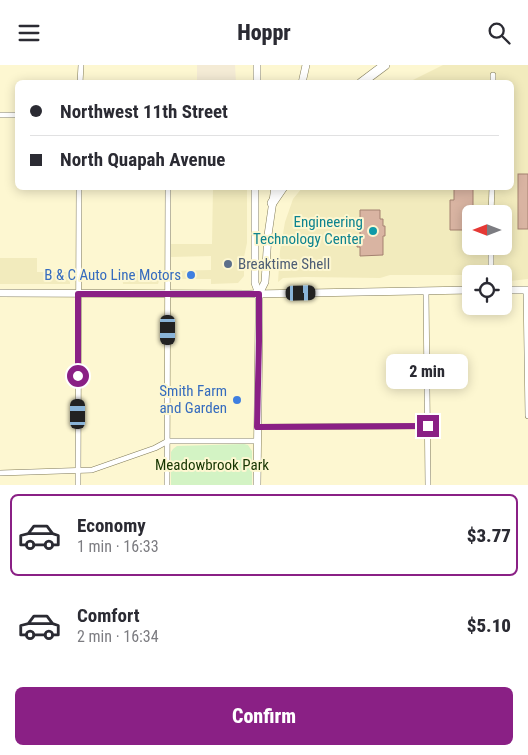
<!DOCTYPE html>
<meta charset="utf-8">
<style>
:root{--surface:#fff;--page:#f7f7f7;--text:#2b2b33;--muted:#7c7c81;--line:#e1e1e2;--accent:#8a2085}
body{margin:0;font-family:"Roboto Condensed",sans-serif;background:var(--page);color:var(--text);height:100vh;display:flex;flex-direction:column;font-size:19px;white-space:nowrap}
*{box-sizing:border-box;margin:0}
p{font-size:16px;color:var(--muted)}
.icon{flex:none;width:28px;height:28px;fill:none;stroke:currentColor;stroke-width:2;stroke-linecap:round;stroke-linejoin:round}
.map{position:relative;height:420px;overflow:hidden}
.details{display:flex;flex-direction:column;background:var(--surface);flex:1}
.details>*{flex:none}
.top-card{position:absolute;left:15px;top:15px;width:499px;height:110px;border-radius:8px;box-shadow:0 2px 12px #0003;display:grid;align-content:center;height:110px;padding:0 15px;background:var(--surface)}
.needle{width:32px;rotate:270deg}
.tools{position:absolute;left:462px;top:140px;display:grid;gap:10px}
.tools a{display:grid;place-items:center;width:50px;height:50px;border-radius:8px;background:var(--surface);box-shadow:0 2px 12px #0003;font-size:25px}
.end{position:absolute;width:22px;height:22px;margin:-11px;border:6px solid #8a2085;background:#fff;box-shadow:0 0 0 2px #fff}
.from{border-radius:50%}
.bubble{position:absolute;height:35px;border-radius:8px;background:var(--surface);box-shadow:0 2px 12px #0003;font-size:16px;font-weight:800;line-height:35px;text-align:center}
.car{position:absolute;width:15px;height:30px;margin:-15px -8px;border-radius:6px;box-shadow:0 0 4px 1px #0007;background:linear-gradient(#222 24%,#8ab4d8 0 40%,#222 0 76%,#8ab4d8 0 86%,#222 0)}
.top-card b{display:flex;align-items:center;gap:18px;height:48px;font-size:19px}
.top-card b+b{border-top:1px solid var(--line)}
.top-card i{width:12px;height:12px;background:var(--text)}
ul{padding:9px 0 0;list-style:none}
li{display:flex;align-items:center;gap:15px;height:82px;margin:0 10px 8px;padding:0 5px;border:2px solid transparent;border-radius:8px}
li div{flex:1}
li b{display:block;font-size:19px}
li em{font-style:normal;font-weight:800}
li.selected{border-color:var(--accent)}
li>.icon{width:45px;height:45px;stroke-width:1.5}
.cta{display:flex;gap:10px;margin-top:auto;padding:10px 15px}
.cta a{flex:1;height:58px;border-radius:8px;background:var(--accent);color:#fff;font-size:20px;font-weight:800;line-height:58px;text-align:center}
header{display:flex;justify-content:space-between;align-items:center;height:65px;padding:0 15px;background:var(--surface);font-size:22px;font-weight:800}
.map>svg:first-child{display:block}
.built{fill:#f2ebbd;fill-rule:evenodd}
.industrial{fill:#f4ebd5}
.green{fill:#d3f3c4}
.building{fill:#d9b4a2;stroke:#a48170}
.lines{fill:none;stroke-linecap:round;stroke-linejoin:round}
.minor-casing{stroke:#817b59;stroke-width:6}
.secondary-casing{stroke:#817b59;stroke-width:8}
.motorway-casing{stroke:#817b59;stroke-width:10}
.minor{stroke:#fff;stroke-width:5}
.secondary{stroke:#fff;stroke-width:7}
.motorway{stroke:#fff;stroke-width:9}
.route{stroke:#8a2085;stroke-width:6}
.culture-dot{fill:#0f9aa8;stroke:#fdf7d1;stroke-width:2}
.service-dot{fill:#5c6f8a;stroke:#fdf7d1;stroke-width:2}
.shop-dot{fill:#3f7fe0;stroke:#fdf7d1;stroke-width:2}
.labels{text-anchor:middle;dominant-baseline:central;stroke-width:4;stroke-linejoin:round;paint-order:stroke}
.culture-label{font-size:15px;fill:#0d838f;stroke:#fdf7d1;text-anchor:end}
.service-label{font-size:15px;fill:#4e5e75;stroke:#fdf7d1;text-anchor:start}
.shop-label{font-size:15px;fill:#366cbe;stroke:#fdf7d1;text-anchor:end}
.park-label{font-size:15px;fill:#163500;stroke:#fdf7d1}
</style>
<header><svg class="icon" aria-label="menu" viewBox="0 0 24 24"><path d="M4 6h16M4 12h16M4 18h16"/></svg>Hoppr<svg class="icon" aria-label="search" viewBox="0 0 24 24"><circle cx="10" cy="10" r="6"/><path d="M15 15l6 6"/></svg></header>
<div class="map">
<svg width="528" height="420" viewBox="0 0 528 420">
<rect width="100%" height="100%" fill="#fdf7d1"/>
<g class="built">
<path d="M443,0H528V214L510,216V214L505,213L504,209H471V210H390L380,213L305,212L283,213L278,217L280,186L285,157L293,134L302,123L511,122V18L409,17ZM471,149H504V181H471Z"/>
<path d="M213,123H247V178L244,192V211L238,218L211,219V214H171V206L211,205V191L171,192V179H212Z"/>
<path d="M0,193H37V207H70V219H0Z"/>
<path d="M122,206H159V216L158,219H123Z"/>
</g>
<path class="industrial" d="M197,0H235L236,17H197Z"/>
<path class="green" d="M244,379L248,380L252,386V420H171V387L173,384L177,381Z"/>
<g class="building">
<rect x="518" y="109" width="10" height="55"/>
<path d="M454,122H473V149H471V152H465V165H450V135H454Z"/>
<path d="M360,145H380V154H383V161H385V171H383V190L360,191V182H357V173H360Z"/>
</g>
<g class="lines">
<g class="minor-casing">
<g id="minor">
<path d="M80,18L81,0"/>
<path d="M493,18V10"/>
<path d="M0,50H18"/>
<path d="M491,149L492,122"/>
<path d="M491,209V181"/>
<path d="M526,225L528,351"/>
<path d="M426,226L428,420"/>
<path d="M257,362L428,361"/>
<path d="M0,408L92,405L155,383L168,376H257"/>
<path d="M78,420L79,122"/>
<path d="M167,420L168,122"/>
</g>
</g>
<g class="secondary-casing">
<g id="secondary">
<path d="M257,18V0"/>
<path d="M302,18L306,0"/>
<path d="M255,122V218L259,229V257L257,420"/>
<path d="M504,225H528"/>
<path d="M0,228L249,229L471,225"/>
<path d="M259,229L265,217L268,170L275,122"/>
</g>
</g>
<g class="motorway-casing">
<g id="motorway">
<path d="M361,18L385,0"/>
<path d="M272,138L283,122"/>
</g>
</g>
<use href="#minor" class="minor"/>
<use href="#secondary" class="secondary"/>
<use href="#motorway" class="motorway"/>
</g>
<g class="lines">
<path class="route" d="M78,311V229H259V276L257,362L428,361"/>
</g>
<circle class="culture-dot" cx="373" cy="166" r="5"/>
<circle class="service-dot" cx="228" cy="199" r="5"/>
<g class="shop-dot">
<circle cx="191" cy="210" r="5"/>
<circle cx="237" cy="335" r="5"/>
</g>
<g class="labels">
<g class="culture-label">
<text x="363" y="157">Engineering<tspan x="363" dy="17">Technology Center</tspan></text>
</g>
<g class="service-label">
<text x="238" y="199">Breaktime Shell</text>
</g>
<g class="shop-label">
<text x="181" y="210">B &amp; C Auto Line Motors</text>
<text x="227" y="326">Smith Farm<tspan x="227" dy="17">and Garden</tspan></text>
</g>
<g class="park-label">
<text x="212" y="400">Meadowbrook Park</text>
</g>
</g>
</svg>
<div class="tools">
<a><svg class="needle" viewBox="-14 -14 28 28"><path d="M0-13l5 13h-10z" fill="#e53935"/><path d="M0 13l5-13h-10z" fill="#7c7c81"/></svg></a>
<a><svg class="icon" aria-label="locate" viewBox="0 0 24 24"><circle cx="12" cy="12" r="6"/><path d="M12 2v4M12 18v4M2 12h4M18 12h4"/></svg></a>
</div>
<i class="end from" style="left:78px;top:311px"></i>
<i class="end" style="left:428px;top:361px"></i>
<div class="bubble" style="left:386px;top:289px;width:82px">2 min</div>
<i class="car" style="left:301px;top:228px;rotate:89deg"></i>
<i class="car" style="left:168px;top:265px;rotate:180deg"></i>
<i class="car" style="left:78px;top:349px;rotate:0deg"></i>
<div class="top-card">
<b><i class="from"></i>Northwest 11th Street</b>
<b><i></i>North Quapah Avenue</b>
</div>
</div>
<section class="details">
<ul>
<li class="selected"><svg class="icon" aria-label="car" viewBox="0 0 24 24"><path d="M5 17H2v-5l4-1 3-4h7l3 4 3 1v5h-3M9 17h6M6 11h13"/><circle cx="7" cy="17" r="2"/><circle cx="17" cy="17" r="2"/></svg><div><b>Economy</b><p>1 min · 16:33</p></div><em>$3.77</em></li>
<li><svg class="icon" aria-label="car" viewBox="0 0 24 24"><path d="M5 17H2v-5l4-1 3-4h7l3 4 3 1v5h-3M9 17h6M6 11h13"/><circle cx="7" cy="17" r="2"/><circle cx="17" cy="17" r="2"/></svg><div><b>Comfort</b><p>2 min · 16:34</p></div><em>$5.10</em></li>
</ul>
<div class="cta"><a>Confirm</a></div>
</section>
